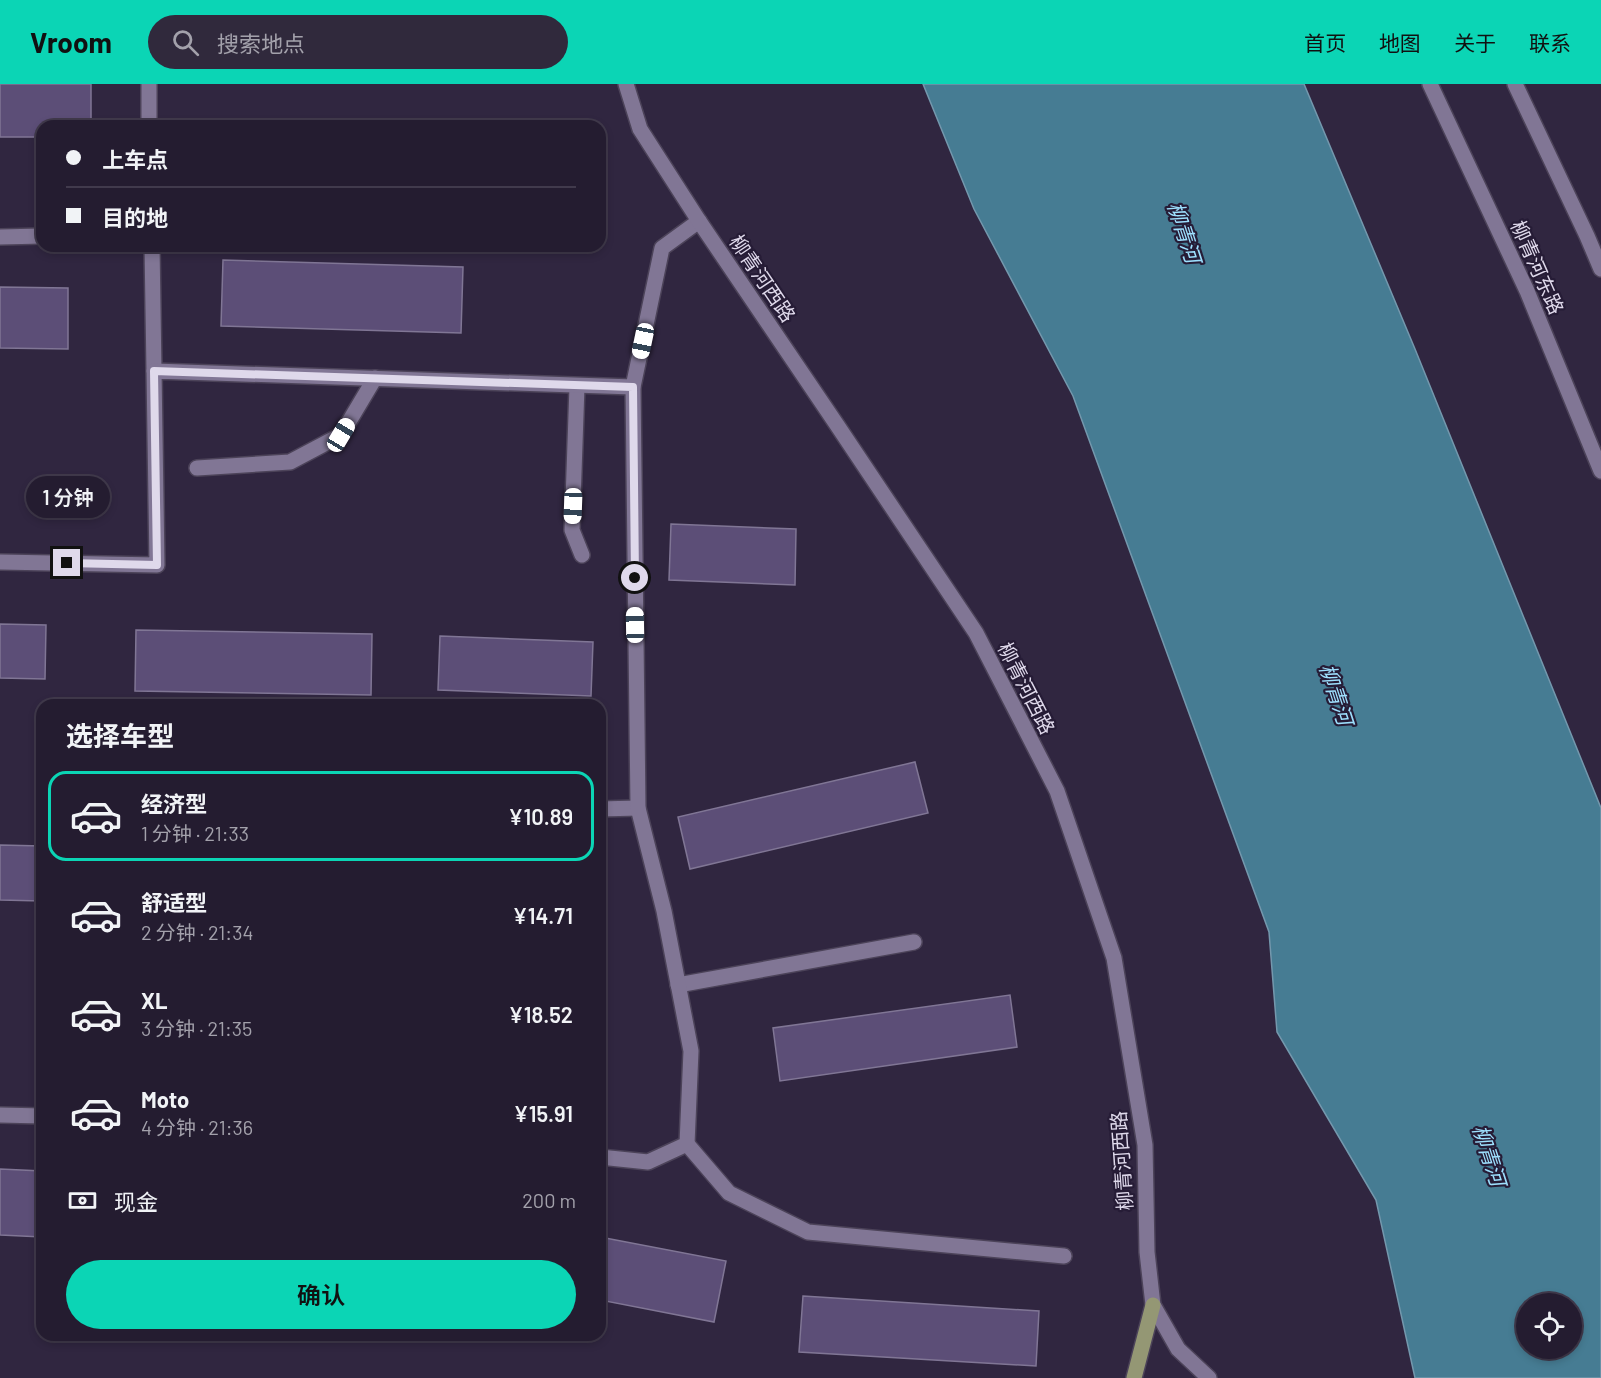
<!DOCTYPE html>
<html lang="zh">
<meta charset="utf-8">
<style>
:root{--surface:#241c30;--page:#30293c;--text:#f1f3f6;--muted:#a3a1ab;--line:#413a4c;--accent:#0bd5b5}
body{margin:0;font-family:Barlow,"Noto Sans SC",sans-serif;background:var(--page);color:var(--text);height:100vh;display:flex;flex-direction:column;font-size:22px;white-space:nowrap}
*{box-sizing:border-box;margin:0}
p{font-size:20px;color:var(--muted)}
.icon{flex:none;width:33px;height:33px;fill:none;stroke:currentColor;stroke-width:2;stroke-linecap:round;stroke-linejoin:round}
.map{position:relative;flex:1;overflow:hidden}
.side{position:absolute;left:36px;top:615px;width:570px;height:642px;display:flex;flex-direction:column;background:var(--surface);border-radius:18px;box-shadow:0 3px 9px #0003,0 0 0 2px var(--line)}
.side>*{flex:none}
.hud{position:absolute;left:36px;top:36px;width:570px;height:132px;border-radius:18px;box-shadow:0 3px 9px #0003,0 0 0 2px var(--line);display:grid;align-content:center;height:132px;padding:0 30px;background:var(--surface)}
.tools{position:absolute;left:1516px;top:1209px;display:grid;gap:12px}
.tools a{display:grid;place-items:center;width:66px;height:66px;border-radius:50%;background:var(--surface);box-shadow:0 3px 9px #0003,0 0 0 2px var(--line);font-size:30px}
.end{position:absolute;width:27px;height:27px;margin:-14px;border:8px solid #dfd9eb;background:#111;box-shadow:0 0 0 3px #111}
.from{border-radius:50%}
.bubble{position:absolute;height:42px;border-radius:21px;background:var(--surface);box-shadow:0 3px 9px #0003,0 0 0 2px var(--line);font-size:20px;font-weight:600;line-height:42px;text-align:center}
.car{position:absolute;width:18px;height:36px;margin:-18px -9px;border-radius:8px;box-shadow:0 0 4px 2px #0007;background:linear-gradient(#fff 24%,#345 0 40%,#fff 0 76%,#345 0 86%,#fff 0)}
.hud b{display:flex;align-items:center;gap:21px;height:57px;font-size:22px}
.hud b+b{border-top:2px solid var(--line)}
.hud i{width:15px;height:15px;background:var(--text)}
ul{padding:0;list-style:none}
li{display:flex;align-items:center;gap:18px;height:90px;margin:0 12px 9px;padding:0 18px;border:3px solid transparent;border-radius:18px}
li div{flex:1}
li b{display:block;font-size:22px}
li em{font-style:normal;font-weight:600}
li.on{border-color:var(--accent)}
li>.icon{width:54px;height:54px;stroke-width:1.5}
h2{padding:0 30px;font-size:27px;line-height:72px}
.pay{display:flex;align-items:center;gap:15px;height:66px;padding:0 30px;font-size:22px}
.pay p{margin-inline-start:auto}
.cta{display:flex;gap:12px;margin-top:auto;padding:12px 30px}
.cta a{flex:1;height:69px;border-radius:36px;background:var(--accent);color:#111;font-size:24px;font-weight:600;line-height:69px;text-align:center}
header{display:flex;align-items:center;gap:36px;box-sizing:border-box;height:84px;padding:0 30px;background:var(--accent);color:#111}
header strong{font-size:28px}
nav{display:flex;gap:33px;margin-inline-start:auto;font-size:21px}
.search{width:420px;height:54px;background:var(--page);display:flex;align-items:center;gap:15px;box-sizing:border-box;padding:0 21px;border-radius:33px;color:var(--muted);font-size:22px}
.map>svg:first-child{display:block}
.water{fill:#467c93;stroke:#7498ad;stroke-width:1.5;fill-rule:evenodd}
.building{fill:#5c4e77;stroke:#807695;stroke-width:1.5}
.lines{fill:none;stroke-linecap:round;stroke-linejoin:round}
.service-casing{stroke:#4c4359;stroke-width:18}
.minor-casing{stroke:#4c4359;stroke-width:18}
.tertiary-casing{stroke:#4c4359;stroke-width:18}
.primary-casing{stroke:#4c4359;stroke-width:18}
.service{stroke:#817695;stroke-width:15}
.minor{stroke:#817695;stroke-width:15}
.tertiary{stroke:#817695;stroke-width:15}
.primary{stroke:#949774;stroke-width:15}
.route{stroke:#dfd9eb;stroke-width:8}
.labels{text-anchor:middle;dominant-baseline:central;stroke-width:4.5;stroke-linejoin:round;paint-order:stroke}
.street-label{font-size:20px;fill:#dfd9eb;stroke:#261c36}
.water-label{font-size:21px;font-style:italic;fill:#9ee0fe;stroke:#261c36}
</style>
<header>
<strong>Vroom</strong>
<div class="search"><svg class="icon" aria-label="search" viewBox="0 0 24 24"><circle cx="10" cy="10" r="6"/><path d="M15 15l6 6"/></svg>搜索地点</div>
<nav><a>首页</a><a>地图</a><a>关于</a><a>联系</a></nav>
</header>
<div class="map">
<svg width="1601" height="1294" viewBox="0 0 1601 1294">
<rect width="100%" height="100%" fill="#302640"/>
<path class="water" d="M923,0H1304L1415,265L1601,724V1294H1415L1376,1116L1277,948L1269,848L1073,312L974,125ZM1527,1220H1572V1264H1527Z"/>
<g class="building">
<path d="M0,0H91V42H42V53H0Z"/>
<path d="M223,176L463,183L461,249L221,242Z"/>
<path d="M0,203L68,204V265L0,264Z"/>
<path d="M671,440L796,445L795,501L669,496Z"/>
<path d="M0,540L46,541L45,595L0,594Z"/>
<path d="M136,546L372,550L371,611L135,607Z"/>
<path d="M440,552L593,558L591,612L438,606Z"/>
<path d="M915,678L928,729L690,785L678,733Z"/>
<path d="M0,761L42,762V817L0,816Z"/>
<path d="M1010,911L1017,963L780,997L773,944Z"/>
<path d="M0,1085L42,1087V1153L0,1151Z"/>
<path d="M600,1153L726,1177L714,1238L600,1216Z"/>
<path d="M803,1212L1039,1227L1036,1282L799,1268Z"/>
</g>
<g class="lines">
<g class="service-casing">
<g id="service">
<path d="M0,153L42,152"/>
<path d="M577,302L572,446L582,471"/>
<path d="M197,384L290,378L341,351L375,294"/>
<path d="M600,725L638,724"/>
<path d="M678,901L914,858"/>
<path d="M687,1060L729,1109L808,1148L1064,1172"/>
</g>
</g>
<g class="minor-casing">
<g id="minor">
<path d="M149,0V42"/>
<path d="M1430,0L1527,207L1601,387"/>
<path d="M1515,0L1587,152L1601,185"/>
<path d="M152,162L154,287"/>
<path d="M0,478L157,481L154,287L633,303"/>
<path d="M0,1031L42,1032"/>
<path d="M600,1073L648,1078L687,1060L691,967L664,827L638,724L633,303L662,164L699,137"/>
</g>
</g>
<g class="tertiary-casing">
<path id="tertiary" d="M626,0L640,45L699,137L837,341L976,549L1057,707L1114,874L1145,1061L1147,1168L1153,1221L1178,1265L1209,1294"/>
</g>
<g class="primary-casing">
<path id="primary" d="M1134,1294L1153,1221"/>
</g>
<use href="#service" class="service"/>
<use href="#minor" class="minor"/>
<use href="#tertiary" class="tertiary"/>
<use href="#primary" class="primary"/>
</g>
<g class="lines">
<path class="route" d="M67,479L157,481L154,287L633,303L635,494"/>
</g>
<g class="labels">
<g class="street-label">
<text transform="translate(1538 183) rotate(66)">柳青河东路</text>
<text transform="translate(763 194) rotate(56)">柳青河西路</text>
<text transform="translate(1027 604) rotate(63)">柳青河西路</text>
<text transform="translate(1121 1077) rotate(-94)">柳青河西路</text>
</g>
<g class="water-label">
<text transform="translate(1185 148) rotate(72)">柳青河</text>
<text transform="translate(1337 610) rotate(72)">柳青河</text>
<text transform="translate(1490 1071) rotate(72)">柳青河</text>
</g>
</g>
</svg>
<div class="tools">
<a><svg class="icon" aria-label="locate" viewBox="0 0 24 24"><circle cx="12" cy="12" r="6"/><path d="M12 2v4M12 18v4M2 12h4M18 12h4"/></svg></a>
</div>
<i class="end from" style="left:635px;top:494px"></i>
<i class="end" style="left:67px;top:479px"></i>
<div class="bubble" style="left:26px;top:392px;width:84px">1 分钟</div>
<i class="car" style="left:643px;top:257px;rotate:192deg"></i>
<i class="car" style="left:341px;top:351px;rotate:31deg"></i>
<i class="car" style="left:573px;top:422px;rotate:182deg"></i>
<i class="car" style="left:635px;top:541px;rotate:359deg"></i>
<div class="hud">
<b><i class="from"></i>上车点</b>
<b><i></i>目的地</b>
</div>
<section class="side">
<h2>选择车型</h2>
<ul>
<li class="on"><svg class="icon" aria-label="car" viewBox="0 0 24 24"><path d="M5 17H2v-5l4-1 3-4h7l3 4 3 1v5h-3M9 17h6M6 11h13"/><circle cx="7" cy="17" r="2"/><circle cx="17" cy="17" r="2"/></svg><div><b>经济型</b><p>1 分钟 · 21:33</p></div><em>¥10.89</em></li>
<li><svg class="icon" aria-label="car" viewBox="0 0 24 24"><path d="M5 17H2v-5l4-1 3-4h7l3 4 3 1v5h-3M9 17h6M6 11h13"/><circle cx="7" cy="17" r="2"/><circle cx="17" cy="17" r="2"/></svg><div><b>舒适型</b><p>2 分钟 · 21:34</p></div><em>¥14.71</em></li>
<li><svg class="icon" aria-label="car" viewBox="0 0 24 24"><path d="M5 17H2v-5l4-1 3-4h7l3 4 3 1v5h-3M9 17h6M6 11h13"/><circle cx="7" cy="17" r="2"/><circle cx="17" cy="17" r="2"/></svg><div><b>XL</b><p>3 分钟 · 21:35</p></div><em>¥18.52</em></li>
<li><svg class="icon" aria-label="car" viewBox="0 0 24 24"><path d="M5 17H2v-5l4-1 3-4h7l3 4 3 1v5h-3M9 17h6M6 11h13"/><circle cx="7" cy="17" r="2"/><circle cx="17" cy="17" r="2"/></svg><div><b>Moto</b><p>4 分钟 · 21:36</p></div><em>¥15.91</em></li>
</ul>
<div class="pay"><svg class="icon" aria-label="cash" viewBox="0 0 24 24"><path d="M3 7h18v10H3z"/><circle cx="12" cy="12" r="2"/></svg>现金<p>200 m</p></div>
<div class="cta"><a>确认</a></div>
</section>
</div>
